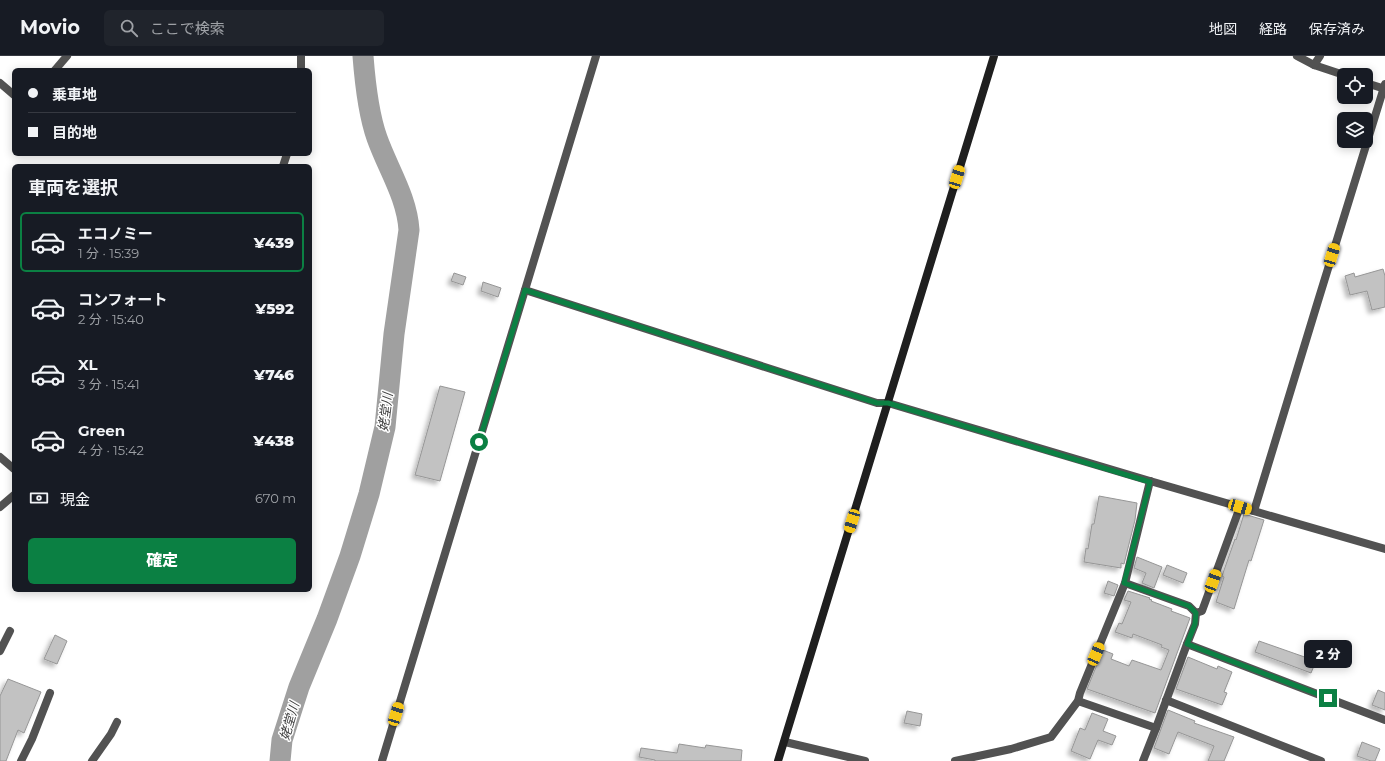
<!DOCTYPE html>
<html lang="ja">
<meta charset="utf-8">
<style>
:root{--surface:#171b24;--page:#20242c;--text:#f1f3f6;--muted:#9ea1a6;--line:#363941;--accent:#0b8043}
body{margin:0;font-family:Montserrat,"Noto Sans JP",sans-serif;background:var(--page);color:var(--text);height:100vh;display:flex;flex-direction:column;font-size:15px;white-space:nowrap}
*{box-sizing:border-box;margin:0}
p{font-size:13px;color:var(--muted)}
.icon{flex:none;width:22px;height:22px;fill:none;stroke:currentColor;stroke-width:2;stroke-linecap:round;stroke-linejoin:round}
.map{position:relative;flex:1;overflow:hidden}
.panel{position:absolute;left:12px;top:108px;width:300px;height:428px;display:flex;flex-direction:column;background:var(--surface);border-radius:6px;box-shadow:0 2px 10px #0003}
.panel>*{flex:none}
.guide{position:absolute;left:12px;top:12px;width:300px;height:88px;border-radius:6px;box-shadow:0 2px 10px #0003;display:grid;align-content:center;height:88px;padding:0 16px;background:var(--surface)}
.buttons{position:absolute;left:1337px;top:12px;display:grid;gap:8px}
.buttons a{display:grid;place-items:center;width:36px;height:36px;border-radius:6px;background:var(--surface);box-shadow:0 2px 10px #0003;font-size:20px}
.end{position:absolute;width:18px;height:18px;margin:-9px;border:5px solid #0b8043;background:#fff;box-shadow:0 0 0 2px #fff}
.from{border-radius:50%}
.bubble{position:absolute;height:28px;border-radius:6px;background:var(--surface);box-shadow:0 2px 10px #0003;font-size:13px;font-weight:800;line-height:28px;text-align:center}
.car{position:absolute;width:12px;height:24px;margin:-12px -6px;border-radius:5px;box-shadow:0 0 3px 1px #0007;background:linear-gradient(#f5c518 24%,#345 0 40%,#f5c518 0 76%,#345 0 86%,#f5c518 0)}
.guide b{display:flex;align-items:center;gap:14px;height:38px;font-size:15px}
.guide b+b{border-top:1px solid var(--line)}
.guide i{width:10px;height:10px;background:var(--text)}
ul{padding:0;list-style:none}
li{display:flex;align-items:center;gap:12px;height:60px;margin:0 8px 6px;padding:0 8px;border:2px solid transparent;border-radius:6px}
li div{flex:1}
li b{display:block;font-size:15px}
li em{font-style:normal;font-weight:800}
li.current{border-color:var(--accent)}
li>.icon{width:36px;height:36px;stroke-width:1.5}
h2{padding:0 16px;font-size:18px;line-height:48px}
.pay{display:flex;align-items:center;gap:10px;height:44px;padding:0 16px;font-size:15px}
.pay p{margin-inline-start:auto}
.cta{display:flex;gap:8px;margin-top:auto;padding:8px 16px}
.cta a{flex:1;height:46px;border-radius:6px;background:var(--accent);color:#fff;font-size:16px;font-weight:800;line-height:46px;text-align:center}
header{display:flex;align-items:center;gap:24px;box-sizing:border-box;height:56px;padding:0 20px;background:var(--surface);border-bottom:1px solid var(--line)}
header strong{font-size:19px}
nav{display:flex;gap:22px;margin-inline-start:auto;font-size:14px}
.search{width:280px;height:36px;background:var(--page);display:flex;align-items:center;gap:10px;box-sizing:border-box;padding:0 14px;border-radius:6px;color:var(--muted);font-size:15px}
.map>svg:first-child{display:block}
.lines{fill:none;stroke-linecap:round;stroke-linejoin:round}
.river{stroke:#a0a0a0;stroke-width:21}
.building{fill:#c2c2c2;stroke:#969696;filter:url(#shadow)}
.street{stroke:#525252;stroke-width:8}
.secondary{stroke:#1f1f1f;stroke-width:8}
.route{stroke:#0b8043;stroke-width:5}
.labels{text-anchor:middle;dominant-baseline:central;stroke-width:3;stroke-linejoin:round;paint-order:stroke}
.water-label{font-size:13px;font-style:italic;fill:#414141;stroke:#fff}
</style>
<header>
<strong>Movio</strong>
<div class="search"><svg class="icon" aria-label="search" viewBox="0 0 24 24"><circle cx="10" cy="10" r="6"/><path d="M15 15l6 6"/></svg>ここで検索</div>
<nav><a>地図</a><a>経路</a><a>保存済み</a></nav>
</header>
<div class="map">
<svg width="1385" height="705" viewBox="0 0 1385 705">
<defs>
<filter id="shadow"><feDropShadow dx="-3.5" dy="3.5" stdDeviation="2" flood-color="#0004"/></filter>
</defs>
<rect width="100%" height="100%" fill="#fff"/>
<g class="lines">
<path class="river" d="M280,705L282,684L299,631L327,563L350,500L369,438L385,371L394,278L409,174C407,141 388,113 377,82C368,57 365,26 363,0"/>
</g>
<g class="building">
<path d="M1383,213L1385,220V251L1372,254L1367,235L1350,239L1345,220L1354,217L1355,221Z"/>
<path d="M454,217L466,221L463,229L451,225Z"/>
<path d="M483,226L501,232L498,241L481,235Z"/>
<path d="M440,330L465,336L440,425L415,419Z"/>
<path d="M1099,440L1137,447L1135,464L1124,508L1121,507V512L1084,506L1086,492L1088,493L1092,468H1094Z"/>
<path d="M1244,458L1264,464L1251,505L1249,504L1234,553L1216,546L1224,521L1222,520L1235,483L1236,484Z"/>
<path d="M1137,501L1162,511L1154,532L1142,527L1146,517L1134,512Z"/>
<path d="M1167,509L1187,517L1183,527L1163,519Z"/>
<path d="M1108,525L1118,529L1114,540L1104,537Z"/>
<path d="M1128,535L1150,542L1149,543L1152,544L1151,545L1172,553L1171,555L1190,562L1155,657L1087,633L1103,594L1113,598L1111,603L1129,610L1132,604L1161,614L1169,594L1161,591L1162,589L1133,578L1132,582L1115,576L1119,567L1122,568L1131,546L1124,544Z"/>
<path d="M55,579L67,585L57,608L44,603Z"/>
<path d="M1259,585L1316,605L1311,617L1255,596Z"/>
<path d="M1188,601L1217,613L1218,610L1232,616L1224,636L1227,637L1222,649L1176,633Z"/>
<path d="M8,623L41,636L24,677L18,674L6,705H0V640Z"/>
<path d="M1378,634L1385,637V654L1372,649Z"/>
<path d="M1168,654L1195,665L1194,667L1234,681L1224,705H1208L1214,690L1178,676L1169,698L1154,692Z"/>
<path d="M907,655L922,658L920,670L904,667Z"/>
<path d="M1092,657L1108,663L1103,675L1116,680L1112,689L1098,684L1090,703L1071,695L1080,672L1085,674Z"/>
<path d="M1362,686L1380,693L1375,705H1371L1357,700Z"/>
<path d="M679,688L705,692L706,689L742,694L741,705H655V704L639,701L641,692L677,697Z"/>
</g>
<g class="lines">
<g class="street">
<path d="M301,0V14"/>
<path d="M1297,0L1314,9L1344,19"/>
<path d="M1314,9L1320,0"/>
<path d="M55,14L67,0"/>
<path d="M0,27L14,39"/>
<path d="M1366,27L1385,33"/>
<path d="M283,110L287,98"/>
<path d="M525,234L877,347H888L1150,425L1385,493"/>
<path d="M0,401L14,413"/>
<path d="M0,451L14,439"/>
<path d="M1254,455L1318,245L1385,28"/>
<path d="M1125,527L1189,550L1196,557L1195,568L1187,588"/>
<path d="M1196,557L1202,555L1240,451"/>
<path d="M0,595L10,575"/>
<path d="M1166,644L1321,705"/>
<path d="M1078,645L1156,672L1143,705"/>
<path d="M1156,672L1187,588L1385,664"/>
<path d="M785,686L865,705"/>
<path d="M21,705L32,683L50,637"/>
<path d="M92,705L111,678L117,666"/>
<path d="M382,705L596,0"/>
<path d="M955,705L1011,693L1051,681L1078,645L1080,637L1125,527L1150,425"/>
</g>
<path class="secondary" d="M778,705L994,0"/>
</g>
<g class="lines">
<path class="route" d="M479,386L525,234L877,347H888L1150,426L1124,527L1189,550L1196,557L1195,568L1187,588L1328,642"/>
</g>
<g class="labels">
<g class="water-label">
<text transform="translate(385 356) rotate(-83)">姥堂川</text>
<text transform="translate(289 665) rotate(-74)">姥堂川</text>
</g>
</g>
</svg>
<div class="buttons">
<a><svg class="icon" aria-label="locate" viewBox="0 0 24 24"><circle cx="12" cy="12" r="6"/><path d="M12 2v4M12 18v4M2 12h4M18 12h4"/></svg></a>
<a><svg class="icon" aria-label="layers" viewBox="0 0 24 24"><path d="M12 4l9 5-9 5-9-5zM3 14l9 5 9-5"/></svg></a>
</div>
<i class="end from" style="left:479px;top:386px"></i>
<i class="end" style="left:1328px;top:642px"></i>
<div class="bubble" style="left:1304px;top:584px;width:48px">2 分</div>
<i class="car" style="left:957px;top:121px;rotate:17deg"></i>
<i class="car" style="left:1332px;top:199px;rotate:17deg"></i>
<i class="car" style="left:1240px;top:451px;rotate:106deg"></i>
<i class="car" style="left:852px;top:465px;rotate:197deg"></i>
<i class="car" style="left:1213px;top:525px;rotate:20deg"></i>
<i class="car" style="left:1096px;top:598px;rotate:23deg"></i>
<i class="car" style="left:396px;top:658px;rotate:17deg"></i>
<div class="guide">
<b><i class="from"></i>乗車地</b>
<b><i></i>目的地</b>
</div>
<section class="panel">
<h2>車両を選択</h2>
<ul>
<li class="current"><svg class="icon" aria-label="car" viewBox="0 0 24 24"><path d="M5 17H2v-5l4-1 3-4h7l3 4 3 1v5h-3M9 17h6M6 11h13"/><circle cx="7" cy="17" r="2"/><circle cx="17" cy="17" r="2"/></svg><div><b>エコノミー</b><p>1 分 · 15:39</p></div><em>¥439</em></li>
<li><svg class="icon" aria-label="car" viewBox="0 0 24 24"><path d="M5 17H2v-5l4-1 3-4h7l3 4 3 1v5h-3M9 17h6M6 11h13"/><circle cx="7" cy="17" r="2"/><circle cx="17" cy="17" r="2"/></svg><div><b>コンフォート</b><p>2 分 · 15:40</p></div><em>¥592</em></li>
<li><svg class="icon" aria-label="car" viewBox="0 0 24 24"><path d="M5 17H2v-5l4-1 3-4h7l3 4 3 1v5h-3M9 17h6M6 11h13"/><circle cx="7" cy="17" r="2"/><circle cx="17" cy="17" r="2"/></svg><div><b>XL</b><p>3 分 · 15:41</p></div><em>¥746</em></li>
<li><svg class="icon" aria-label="car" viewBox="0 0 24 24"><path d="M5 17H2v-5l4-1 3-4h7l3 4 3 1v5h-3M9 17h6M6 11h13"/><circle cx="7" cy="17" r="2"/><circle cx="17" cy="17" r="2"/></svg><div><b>Green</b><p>4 分 · 15:42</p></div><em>¥438</em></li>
</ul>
<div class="pay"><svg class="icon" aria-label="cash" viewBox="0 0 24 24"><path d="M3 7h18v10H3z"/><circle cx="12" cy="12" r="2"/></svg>現金<p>670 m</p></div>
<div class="cta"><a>確定</a></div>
</section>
</div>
